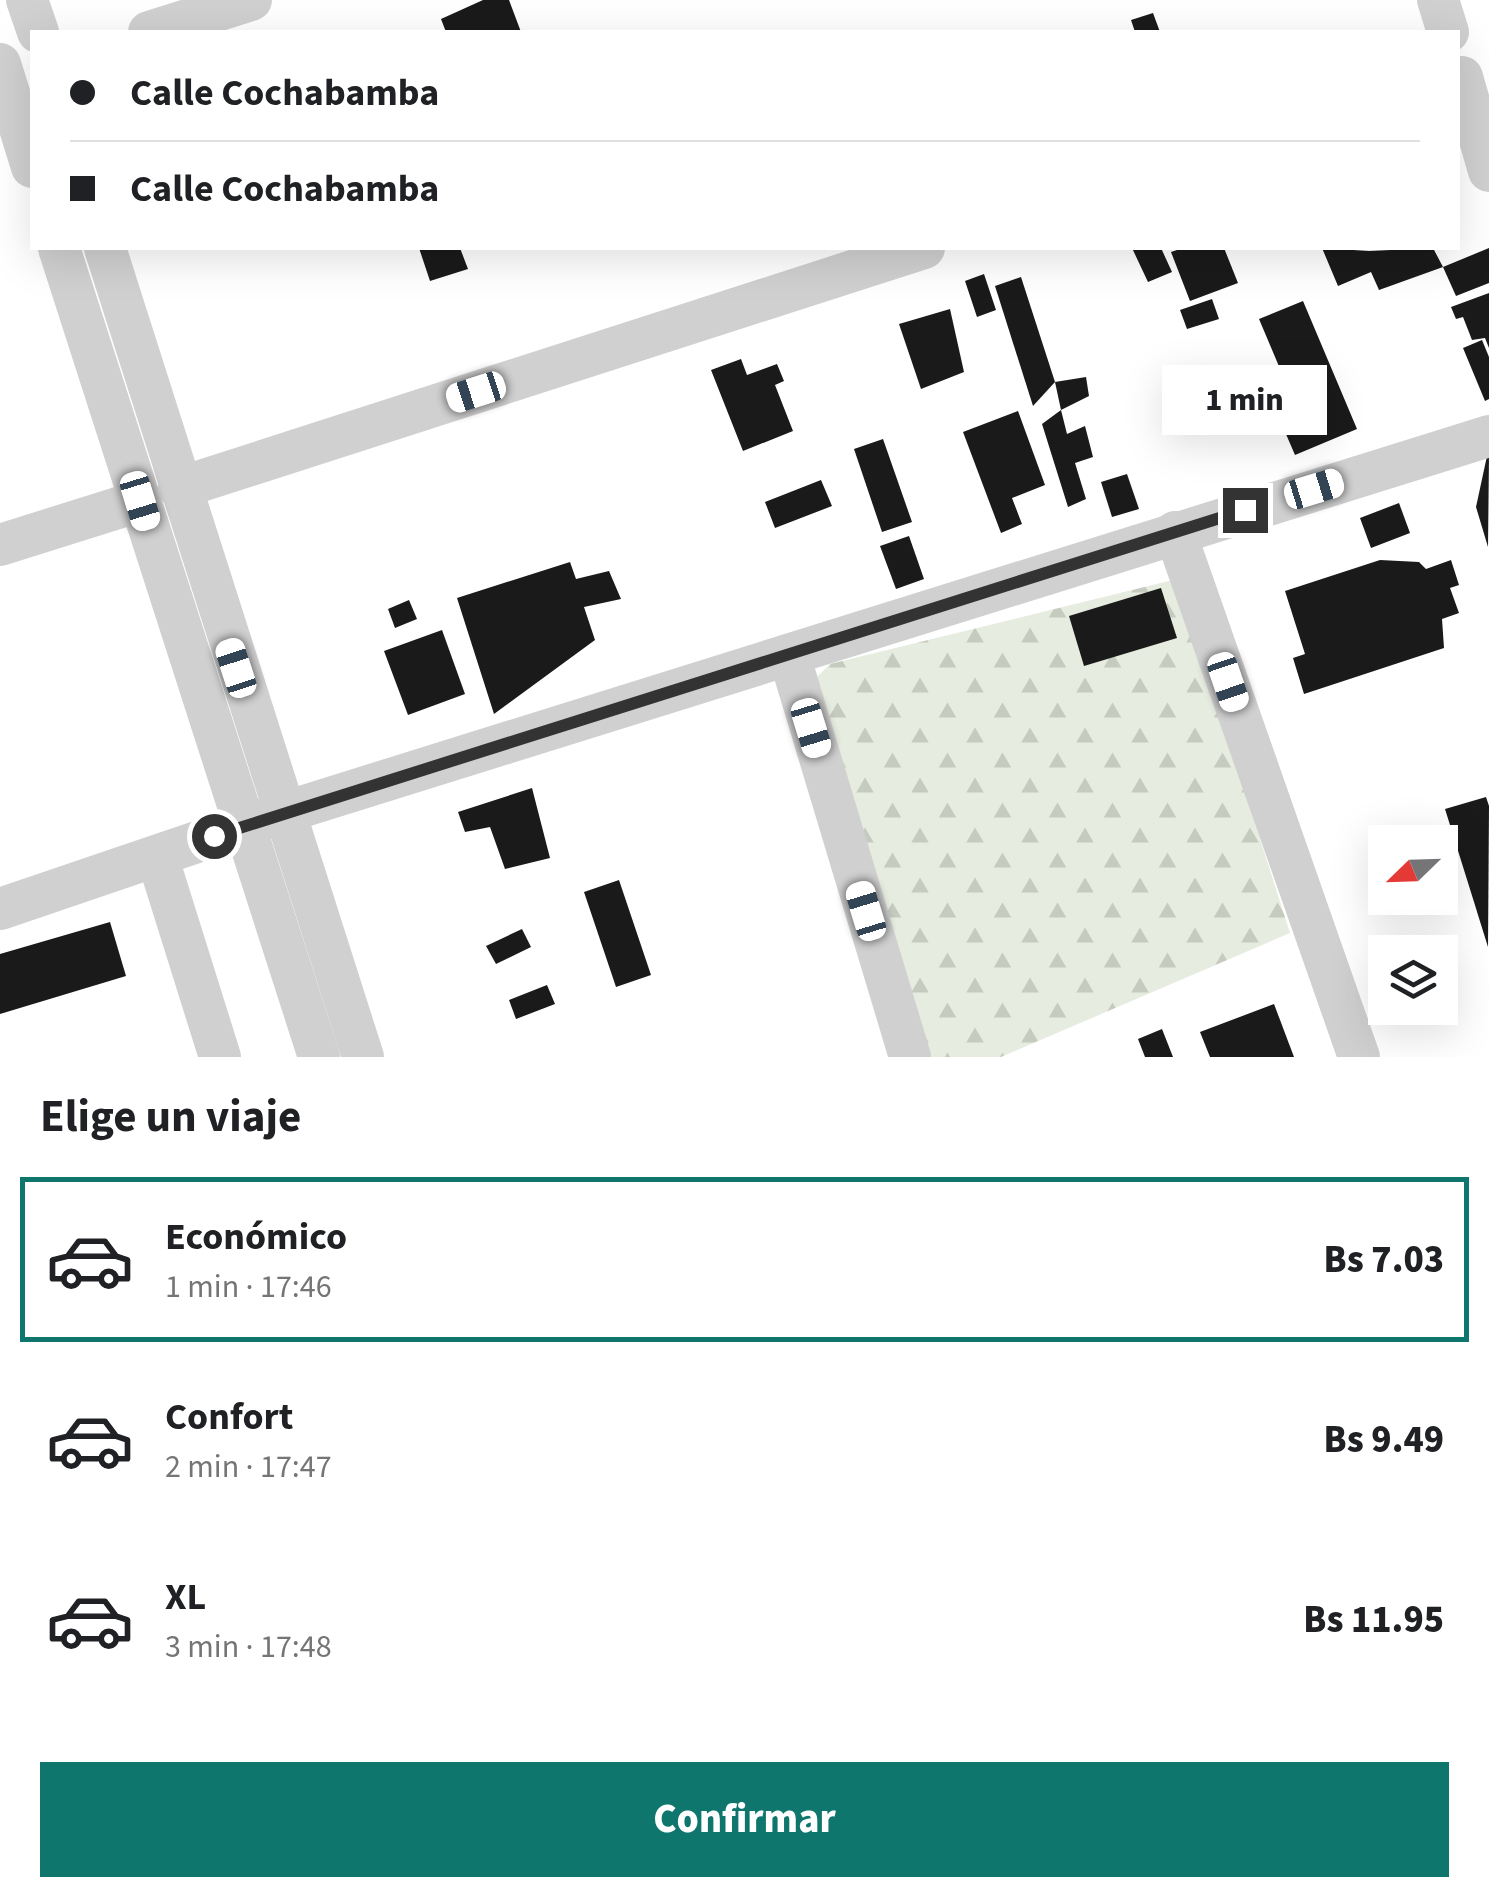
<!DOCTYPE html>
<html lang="es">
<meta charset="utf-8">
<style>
:root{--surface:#fff;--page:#f2f2f2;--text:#202124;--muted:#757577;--line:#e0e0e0;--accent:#0f766e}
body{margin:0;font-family:"Source Sans 3",sans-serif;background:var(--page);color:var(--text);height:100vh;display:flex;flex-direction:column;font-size:38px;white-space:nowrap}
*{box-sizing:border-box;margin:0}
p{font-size:32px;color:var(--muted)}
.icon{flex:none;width:55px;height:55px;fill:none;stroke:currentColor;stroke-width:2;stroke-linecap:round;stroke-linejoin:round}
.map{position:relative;height:1057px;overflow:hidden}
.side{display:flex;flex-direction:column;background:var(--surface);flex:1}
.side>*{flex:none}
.guide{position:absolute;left:30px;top:30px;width:1430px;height:220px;border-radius:0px;box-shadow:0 10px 40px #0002;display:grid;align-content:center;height:220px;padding:0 40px;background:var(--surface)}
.needle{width:65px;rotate:247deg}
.controls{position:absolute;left:1368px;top:825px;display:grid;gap:20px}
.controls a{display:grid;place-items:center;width:90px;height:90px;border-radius:0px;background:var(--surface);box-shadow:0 10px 40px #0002;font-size:50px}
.end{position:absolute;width:45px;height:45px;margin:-22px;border:12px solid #333;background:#fff;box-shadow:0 0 0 5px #fff}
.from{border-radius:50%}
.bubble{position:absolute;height:70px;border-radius:0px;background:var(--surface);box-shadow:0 10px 40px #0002;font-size:32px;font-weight:800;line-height:70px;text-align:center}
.car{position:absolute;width:30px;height:60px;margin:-30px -15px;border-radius:12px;box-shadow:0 0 8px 2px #0007;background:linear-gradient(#fff 24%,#345 0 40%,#fff 0 76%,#345 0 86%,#fff 0)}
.guide b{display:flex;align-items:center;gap:35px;height:95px;font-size:38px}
.guide b+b{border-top:2px solid var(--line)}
.guide i{width:25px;height:25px;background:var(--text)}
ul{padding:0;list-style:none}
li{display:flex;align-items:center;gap:30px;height:165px;margin:0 20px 15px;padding:0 20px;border:5px solid transparent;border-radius:0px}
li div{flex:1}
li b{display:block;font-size:38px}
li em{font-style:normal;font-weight:800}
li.current{border-color:var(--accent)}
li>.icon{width:90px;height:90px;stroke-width:1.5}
h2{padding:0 40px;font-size:45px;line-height:120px}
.action{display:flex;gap:20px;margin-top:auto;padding:20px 40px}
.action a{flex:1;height:115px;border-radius:0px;background:var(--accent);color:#fff;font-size:40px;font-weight:800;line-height:115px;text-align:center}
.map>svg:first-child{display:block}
.forest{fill:url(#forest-firs)}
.building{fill:#1a1a1a}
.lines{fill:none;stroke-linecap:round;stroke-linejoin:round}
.minor{stroke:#d0d0d0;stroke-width:42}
.route{stroke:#333;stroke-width:12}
</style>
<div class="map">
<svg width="1489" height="1057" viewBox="0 0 1489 1057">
<defs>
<pattern id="forest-firs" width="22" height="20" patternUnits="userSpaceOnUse" patternTransform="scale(2.5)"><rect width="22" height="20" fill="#e6ecdf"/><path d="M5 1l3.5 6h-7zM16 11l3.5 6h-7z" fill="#c6cbc0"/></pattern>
</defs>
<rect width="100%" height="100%" fill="#fff"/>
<path class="forest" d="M1177,579L1290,933L1001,1057H923L816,678L830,664Z"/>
<g class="building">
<path d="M483,0H509L521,32H446L441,19Z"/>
<path d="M1153,13L1160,32H1135L1131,20Z"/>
<path d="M419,248H460L468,269L430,281Z"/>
<path d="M1132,248H1161L1172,272L1148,282Z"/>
<path d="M1183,248H1224L1238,283L1190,301L1171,252Z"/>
<path d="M1322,248L1369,251L1433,248L1443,267L1379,290L1371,272L1338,286Z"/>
<path d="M1489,248V283L1456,296L1443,267Z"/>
<path d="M984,274L996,310L977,317L965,281Z"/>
<path d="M1021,277L1055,382L1033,406L995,286Z"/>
<path d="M1489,293V348L1485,338L1472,340L1463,317L1456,319L1451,307Z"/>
<path d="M1212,299L1219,319L1187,329L1180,310Z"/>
<path d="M1303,301L1357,429L1295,455L1273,404L1286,383L1259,319Z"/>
<path d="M950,309L964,372L921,389L899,324Z"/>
<path d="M1482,340L1489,357V399L1485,401L1463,348Z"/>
<path d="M741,359L747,375L777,364L784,381L775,385L793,431L743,451L711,370Z"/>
<path d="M1086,377L1089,396L1061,410L1055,382Z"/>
<path d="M1061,410L1067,434L1085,426L1093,457L1075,463L1086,499L1068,507L1042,424Z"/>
<path d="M1018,411L1045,485L1012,498L1022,524L1001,533L963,432Z"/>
<path d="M883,439L912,522L882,532L854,449Z"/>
<path d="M1487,456H1489L1488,547L1476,507Z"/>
<path d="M1127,474L1139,509L1112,517L1101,482Z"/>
<path d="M821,480L832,506L775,528L765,502Z"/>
<path d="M1399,503L1410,533L1371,548L1360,518Z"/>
<path d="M909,536L924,579L896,589L880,546Z"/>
<path d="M1380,560L1419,562L1426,569L1451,560L1459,585L1450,588L1459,613L1442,619L1444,648L1304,694L1293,658L1305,654L1285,591Z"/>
<path d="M570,562L576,579L609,571L621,599L584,607L595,640L494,714L457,598Z"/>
<path d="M1161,588L1177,638L1084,666L1069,616Z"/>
<path d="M409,600L417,619L395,628L388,609Z"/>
<path d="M442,630L465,694L408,715L384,651Z"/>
<path d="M532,788L550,858L505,869L490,827L465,832L458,812Z"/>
<path d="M1486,797L1489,806L1488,947L1445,809Z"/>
<path d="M619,880L651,975L616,987L584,892Z"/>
<path d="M110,922L126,976L0,1014V954Z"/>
<path d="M522,929L531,947L496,964L486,946Z"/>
<path d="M547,985L555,1004L516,1019L509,1000Z"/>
<path d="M1274,1004L1294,1057H1210L1200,1032Z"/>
<path d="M1162,1029L1173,1057H1145L1138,1039Z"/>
</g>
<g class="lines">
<g class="minor">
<path d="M27,0L38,32"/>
<path d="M1438,0L1448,32"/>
<path d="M149,32L251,0"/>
<path d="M0,64L32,167"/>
<path d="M1458,78L1462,77L1489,171"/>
<path d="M59,248L319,1057"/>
<path d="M105,248L363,1057"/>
<path d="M179,488L924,248"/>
<path d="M1175,532L1359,1057"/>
<path d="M0,545L140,501"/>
<path d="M789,655L910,1057"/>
<path d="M157,856L220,1057"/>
<path d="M0,909L282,813L1489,436"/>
</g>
</g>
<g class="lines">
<path class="route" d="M214,836L1245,510"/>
</g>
</svg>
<div class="controls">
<a><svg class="needle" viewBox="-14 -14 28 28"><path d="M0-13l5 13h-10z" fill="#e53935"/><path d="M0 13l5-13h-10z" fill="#757577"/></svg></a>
<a><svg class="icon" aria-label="layers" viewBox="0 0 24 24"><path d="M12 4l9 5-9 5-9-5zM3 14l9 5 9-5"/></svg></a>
</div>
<i class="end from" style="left:214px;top:836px"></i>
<i class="end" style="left:1245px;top:510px"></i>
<div class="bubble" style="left:1162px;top:365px;width:165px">1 min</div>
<i class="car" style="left:476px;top:392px;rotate:252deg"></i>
<i class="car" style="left:1314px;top:489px;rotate:73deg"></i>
<i class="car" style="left:140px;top:501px;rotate:163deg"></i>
<i class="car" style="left:236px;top:668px;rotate:342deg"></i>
<i class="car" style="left:1228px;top:682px;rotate:161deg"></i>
<i class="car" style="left:811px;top:728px;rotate:163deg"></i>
<i class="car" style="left:866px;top:911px;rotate:343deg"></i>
<div class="guide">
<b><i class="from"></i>Calle Cochabamba</b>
<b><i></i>Calle Cochabamba</b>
</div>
</div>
<section class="side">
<h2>Elige un viaje</h2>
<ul>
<li class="current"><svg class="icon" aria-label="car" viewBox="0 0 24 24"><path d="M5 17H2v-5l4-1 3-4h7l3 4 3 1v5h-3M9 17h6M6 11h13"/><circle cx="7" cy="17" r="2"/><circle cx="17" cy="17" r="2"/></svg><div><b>Económico</b><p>1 min · 17:46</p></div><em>Bs 7.03</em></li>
<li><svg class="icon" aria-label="car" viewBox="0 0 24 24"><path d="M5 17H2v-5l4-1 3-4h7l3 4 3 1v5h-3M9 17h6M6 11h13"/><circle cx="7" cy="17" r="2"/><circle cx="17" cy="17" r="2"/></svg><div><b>Confort</b><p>2 min · 17:47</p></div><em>Bs 9.49</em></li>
<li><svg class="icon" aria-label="car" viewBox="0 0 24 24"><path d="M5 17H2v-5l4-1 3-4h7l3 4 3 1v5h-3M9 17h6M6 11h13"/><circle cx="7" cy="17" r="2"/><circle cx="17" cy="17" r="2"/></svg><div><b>XL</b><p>3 min · 17:48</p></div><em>Bs 11.95</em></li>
</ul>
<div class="action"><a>Confirmar</a></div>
</section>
